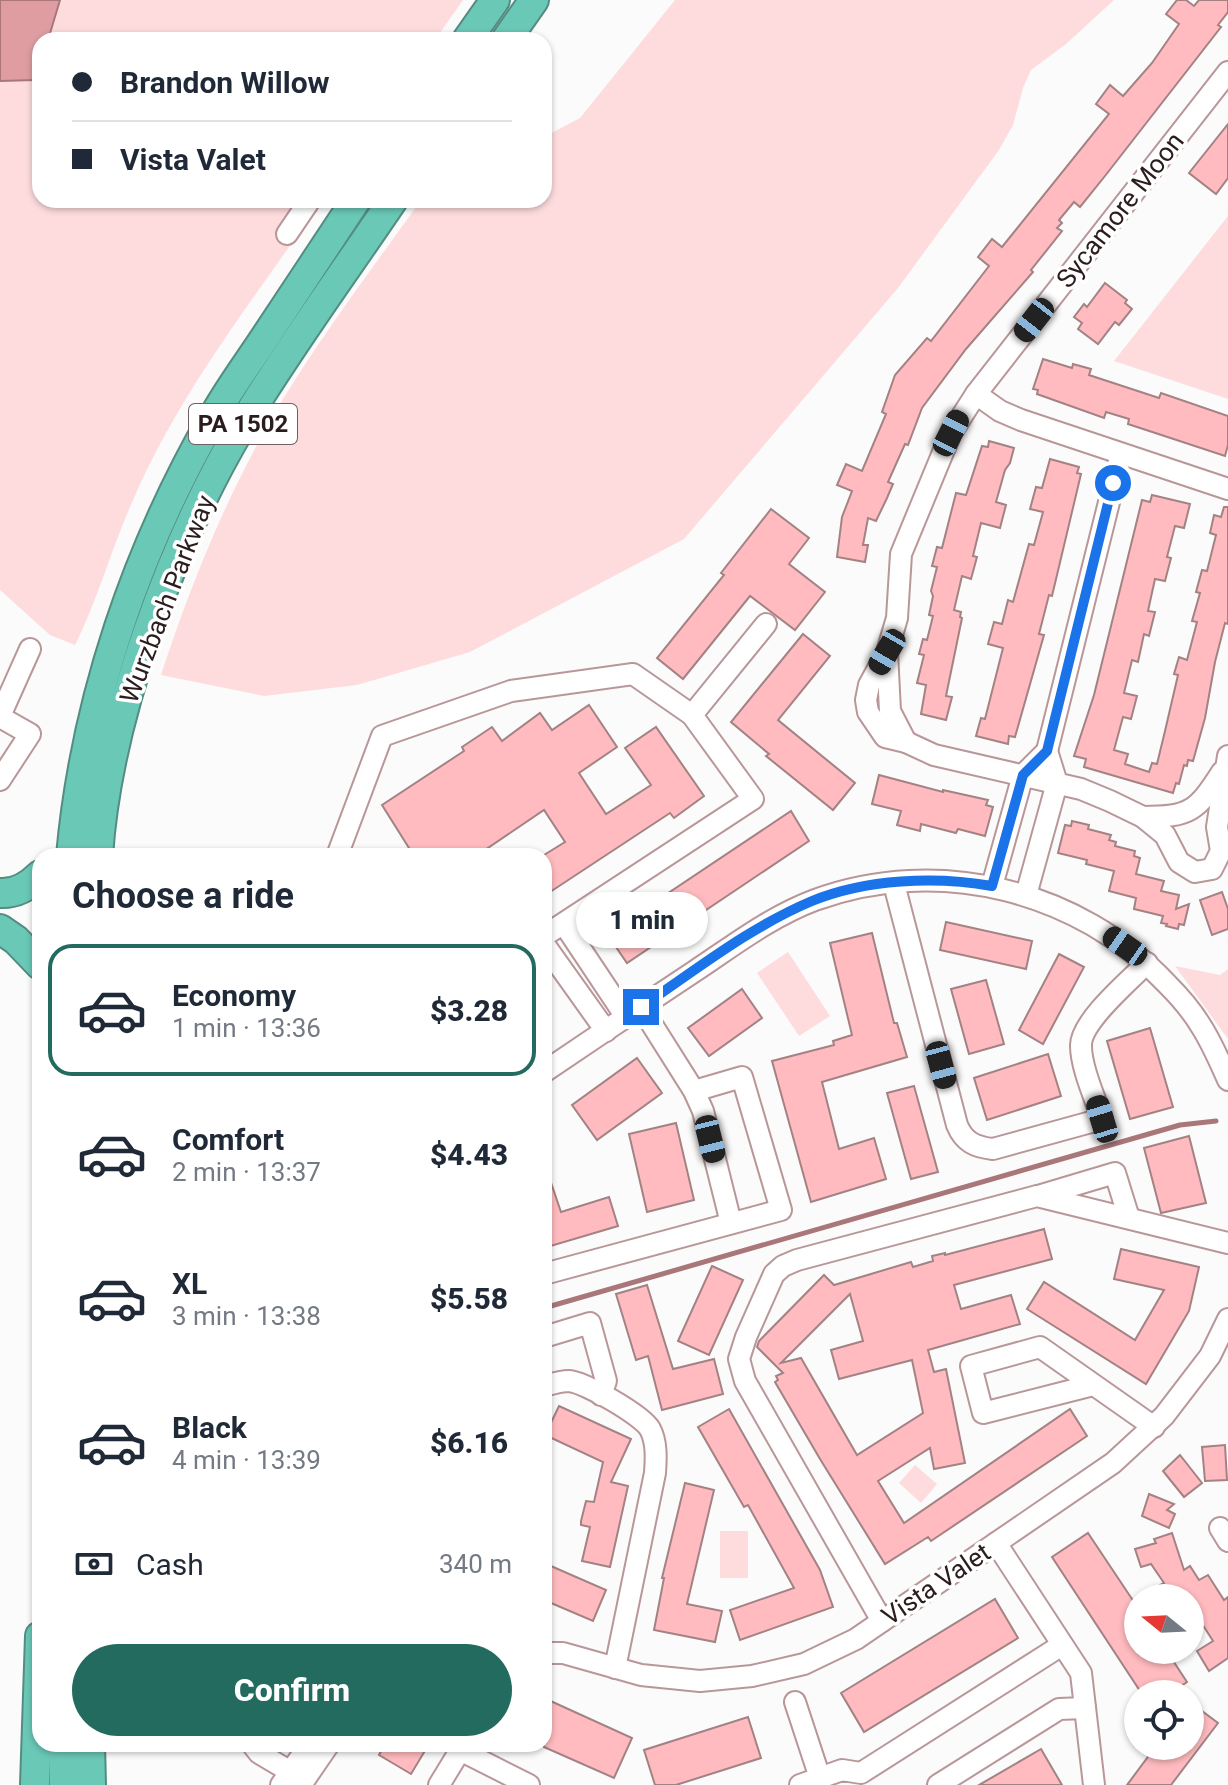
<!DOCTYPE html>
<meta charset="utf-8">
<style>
:root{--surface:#fff;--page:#f6f6f7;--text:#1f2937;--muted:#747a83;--line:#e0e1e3;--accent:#236a5f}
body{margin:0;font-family:Roboto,sans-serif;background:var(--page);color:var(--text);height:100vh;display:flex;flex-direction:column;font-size:30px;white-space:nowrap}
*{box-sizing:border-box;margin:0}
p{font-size:26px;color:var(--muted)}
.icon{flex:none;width:44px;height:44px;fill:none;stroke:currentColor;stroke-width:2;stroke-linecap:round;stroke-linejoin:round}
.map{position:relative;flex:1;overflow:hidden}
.details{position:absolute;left:32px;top:848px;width:520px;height:904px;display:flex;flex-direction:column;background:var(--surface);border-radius:24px;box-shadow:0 2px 6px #0004}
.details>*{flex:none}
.top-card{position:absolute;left:32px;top:32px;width:520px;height:176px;border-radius:24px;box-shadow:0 2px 6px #0004;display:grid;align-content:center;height:176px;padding:0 40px;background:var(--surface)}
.needle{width:52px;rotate:288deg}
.buttons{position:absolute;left:1124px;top:1584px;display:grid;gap:16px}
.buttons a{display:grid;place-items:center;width:80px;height:80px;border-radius:50%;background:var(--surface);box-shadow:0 2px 6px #0004;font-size:40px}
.end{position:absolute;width:36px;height:36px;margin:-18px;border:10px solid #1a73e8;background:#fff;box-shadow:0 0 0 4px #fff}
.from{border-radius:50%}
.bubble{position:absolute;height:56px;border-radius:28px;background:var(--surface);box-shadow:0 2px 6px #0004;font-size:26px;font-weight:800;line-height:56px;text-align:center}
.car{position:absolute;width:24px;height:48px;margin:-24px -12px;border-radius:10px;box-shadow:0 0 6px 2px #0007;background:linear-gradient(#222 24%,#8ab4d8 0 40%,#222 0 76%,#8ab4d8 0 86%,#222 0)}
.top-card b{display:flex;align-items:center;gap:28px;height:76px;font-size:30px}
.top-card b+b{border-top:2px solid var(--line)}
.top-card i{width:20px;height:20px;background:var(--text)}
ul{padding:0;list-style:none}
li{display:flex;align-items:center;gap:24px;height:132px;margin:0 16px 12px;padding:0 24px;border:4px solid transparent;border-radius:24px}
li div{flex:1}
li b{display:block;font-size:30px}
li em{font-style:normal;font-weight:800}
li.active{border-color:var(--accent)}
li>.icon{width:72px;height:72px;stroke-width:1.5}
h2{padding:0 40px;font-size:36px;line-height:96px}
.pay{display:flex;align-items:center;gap:20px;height:88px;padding:0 40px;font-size:30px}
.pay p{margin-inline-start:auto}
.cta{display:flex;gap:16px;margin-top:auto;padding:16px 40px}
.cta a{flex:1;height:92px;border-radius:48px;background:var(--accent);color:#fff;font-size:32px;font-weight:800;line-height:92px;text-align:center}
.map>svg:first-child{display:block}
.green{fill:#fedcde}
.water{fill:#df9da2;stroke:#a9777a;stroke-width:2}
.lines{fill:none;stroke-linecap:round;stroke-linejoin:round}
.stream{stroke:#a9777a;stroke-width:5}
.building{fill:#ffbbbf;stroke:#a38284;stroke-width:2;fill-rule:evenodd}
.minor-casing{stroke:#b99799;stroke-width:24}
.highway-casing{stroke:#548c81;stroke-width:32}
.minor{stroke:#fff;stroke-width:20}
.highway{stroke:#6ac8b7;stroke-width:28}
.route{stroke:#1a73e8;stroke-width:10}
.labels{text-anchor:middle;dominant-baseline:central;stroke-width:7;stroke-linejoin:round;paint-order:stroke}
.shield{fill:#fff;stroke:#6b6162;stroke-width:2}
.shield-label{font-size:24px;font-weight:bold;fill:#2b1d1e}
.street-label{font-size:26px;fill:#2b1d1e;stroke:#fff}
</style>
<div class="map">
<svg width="1228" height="1785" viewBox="0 0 1228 1785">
<rect width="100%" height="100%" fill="#fbfbfb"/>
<g class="green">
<path d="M0,0H463L435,40H40V200H322C256,296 181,390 134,498C112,546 99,597 75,645L50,635L0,590Z"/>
<path d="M675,0H1114L1066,44L1031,70L1023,88L1013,125L999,150L898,288L684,539L470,652L357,685L264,696L161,675C193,577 231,485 285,396C326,329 375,265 421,200H544V137L580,118Z"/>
<path d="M1228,216V399L1114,361Z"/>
<path d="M788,952L830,1016L799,1036L757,973Z"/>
<path d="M1175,966L1220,975L1228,969V1039Z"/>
<path d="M915,1465L937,1484L921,1503L899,1483Z"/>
<rect x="720" y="1531" width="28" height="47"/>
</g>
<path class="water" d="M0,0H60L48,40H40V65L35,80L0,81Z"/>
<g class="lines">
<path class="stream" d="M544,1308L1180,1125L1216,1121"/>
</g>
<g class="building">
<path d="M1177,0H1186L1194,6L1199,0H1228V12L1218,25L1221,27L1105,176L1080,207L1074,202L1059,220L1062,223L1057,228L1062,231L1031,270L1033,272L966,349L922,408L908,445L905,444L888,482L893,484L887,498L876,521L868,518L863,545H868L865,562L837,557L842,517L852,491L837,485L846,464L862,471L886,414L882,412L895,375L927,338L931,341L989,266L978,257L992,239L1002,247L1109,114L1096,104L1110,85L1123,96L1152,63L1179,24L1166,14Z"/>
<path d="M1228,124V178L1216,194L1189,173Z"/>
<path d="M1105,283L1127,300L1125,303L1132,309L1119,325L1115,322L1098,344L1078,329L1082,323L1074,317L1084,304L1087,307Z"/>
<path d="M1043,359L1072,368L1073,364L1091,369L1089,375L1159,398L1161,393L1228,416V445L1225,456L1128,424L1129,419L1106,412L1104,418L1037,394L1038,390L1033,389Z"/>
<path d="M989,441L1014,448L1010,463L1005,470L996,502L1006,505L1000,528L981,523L973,556L977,557L971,579L962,576L954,610L961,612L960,617L962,618L946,696L952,697L946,720L921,714L926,685L917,683L924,655L919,654L923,639L927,640L933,616L929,615L933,596L931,591L937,567L932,566L937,547L942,548L956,493L966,495L982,446L988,447Z"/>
<path d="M1050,459L1079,467L1077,473L1081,474L1052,596L1049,595L1039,634L1044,635L1040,649L1015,737L1009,736L1008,744L976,736L981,718L985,719L1003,648L988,644L994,622L1002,624L1008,600L1013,602L1029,544L1034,545L1043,512L1030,509L1036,487L1042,488Z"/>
<path d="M1152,495L1190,504L1184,528L1175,526L1167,557L1171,558L1165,581L1155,579L1148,611L1155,612L1149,636L1144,634L1138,662L1132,660L1124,693L1137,696L1131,719L1123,717L1114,750L1128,754L1125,764L1149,772L1152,763L1157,764L1165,731L1178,675L1174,674L1179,657L1187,660L1197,622L1192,621L1200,593L1196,592L1202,570L1207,571L1216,535L1210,533L1214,515L1221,517L1224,507H1228V624L1225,623L1215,662L1205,718L1193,761L1188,760L1187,766L1184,765L1179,784L1176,783L1173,793L1084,767L1086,759L1074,756L1094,695L1142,500L1150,502Z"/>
<path d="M771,509L809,538L789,564L825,592L795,630L750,596L683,679L657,658L724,575L721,573Z"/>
<path d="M803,634L830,656L778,720L855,783L833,810L766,756L769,754L731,722Z"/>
<path d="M589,705L617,747L579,773L606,814L651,785L625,748L656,727L704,796L674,818L670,813L544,896V855L565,842L544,810L476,856H414L382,805L464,751L462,747L492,727L502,741L540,713L552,730Z"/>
<path d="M879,775L943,792V790L988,800L986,805L993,807L985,836L958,829L956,833L921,824L920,831L897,825L901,811L872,804Z"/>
<path d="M791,811L809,841L627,963L607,934Z"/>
<path d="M1072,821L1089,825L1088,829L1111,835L1109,840L1116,842L1115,846L1135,851L1134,856L1140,858L1136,874L1164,881L1161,891L1179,895L1176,909L1189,904L1184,925L1179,924L1178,929L1166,926L1167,924L1161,923L1163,916L1134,909L1136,898L1109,891L1114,871L1086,864L1087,860L1058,853L1065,825L1071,826Z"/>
<path d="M1222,892L1228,909V929L1212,935L1200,900Z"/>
<path d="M946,922L1032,941L1026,969L940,950Z"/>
<path d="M872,933L894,1023H897L907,1057L822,1082L839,1149L874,1138L886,1179L811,1202L772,1061L834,1045L833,1041L852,1035L830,943Z"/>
<path d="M1059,954L1084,967L1043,1044L1019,1030Z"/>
<path d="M986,980L1004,1044L969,1054L951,989Z"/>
<path d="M742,989L762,1018L709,1056L688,1028Z"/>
<path d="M1150,1028L1173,1107L1130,1119L1107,1041Z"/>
<path d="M1048,1054L1061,1096L987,1120L974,1078Z"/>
<path d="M637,1058L662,1093L597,1140L572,1105Z"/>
<path d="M914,1086L938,1172L911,1179L887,1093Z"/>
<path d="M676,1123L694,1200L647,1212L629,1134Z"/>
<path d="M1189,1136L1206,1203L1161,1213L1144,1148Z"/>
<path d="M546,1168L561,1212L609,1197L618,1226L544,1248Z"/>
<path d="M1044,1229L1052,1259L954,1285L961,1309L1011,1295L1020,1324L928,1350L934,1372L946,1369L965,1463L934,1469L930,1448L878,1481L904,1523L1070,1409L1087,1436L931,1541L928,1537L885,1564L820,1459L775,1382L778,1380L776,1376L783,1373L757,1347L759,1341L824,1275L834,1285L911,1262L913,1267L933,1261L932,1256L945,1253V1255ZM850,1294L863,1341L831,1350L839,1379L912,1360L923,1413L857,1455L801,1358L781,1363Z"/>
<path d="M1121,1249L1199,1267L1189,1311L1146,1384L1027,1309L1044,1282L1135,1340L1164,1290L1114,1279Z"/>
<path d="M712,1266L743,1280L709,1355L678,1341Z"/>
<path d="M647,1285L673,1369L714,1359L723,1394L662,1410L648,1356L636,1360L616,1294Z"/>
<path d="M559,1406L631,1439L611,1482L628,1486L610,1567L582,1561L590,1527L581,1525V1521L586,1501L594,1502L603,1462L545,1435Z"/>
<path d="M729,1409L820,1570L833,1607L740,1640L730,1610L794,1588L748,1505L744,1507L698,1427Z"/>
<path d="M1225,1445L1227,1480L1205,1481L1202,1447Z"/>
<path d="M1180,1455L1202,1483L1184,1497L1163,1471Z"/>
<path d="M685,1483L714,1490L687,1604L722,1611L715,1642L654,1630L664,1578H662Z"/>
<path d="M1149,1494L1174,1504L1167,1510L1175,1514L1169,1528L1142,1516Z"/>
<path d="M1088,1533L1138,1608V1650H1166L1187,1682L1169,1694H1142L1052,1557Z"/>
<path d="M1172,1533L1184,1570L1190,1566L1199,1580L1208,1575L1224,1600L1228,1597V1658L1209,1671L1197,1651L1213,1641L1190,1605V1598H1182L1178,1591L1168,1596L1160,1585L1164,1583L1151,1564L1141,1567L1135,1549L1156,1543L1154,1539Z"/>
<path d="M544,1563L606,1590L593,1621L544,1600Z"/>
<path d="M995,1599L1018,1638L864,1732L841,1693Z"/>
<path d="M544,1698L632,1738L614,1778L544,1747Z"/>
<path d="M1190,1702L1218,1723L1171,1785H1127L1156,1746H1190Z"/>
<path d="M748,1717L761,1758L676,1785H655L644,1750Z"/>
<path d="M385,1744H429L411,1774L379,1755Z"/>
<path d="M1041,1749L1062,1785H979Z"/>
</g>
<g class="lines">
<g class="minor-casing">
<g id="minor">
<path d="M1228,72L976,394L951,433L901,554L897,618L887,652L869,685L866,700L868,712L885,737L906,742L934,755L1081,789L1110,801L1143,817L1165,835L1179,862L1195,872L1212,869L1221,851L1217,827L1228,756"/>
<path d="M287,234L310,200"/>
<path d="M976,394L1000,411L1021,420L1228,489"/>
<path d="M887,652L890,711L906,742"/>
<path d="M692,715L766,624"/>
<path d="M0,716L30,649"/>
<path d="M0,717L30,734L0,780"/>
<path d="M1143,817C1190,817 1197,811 1222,772"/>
<path d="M337,856L382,736L511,691L633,674L692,715L753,799L544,936"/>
<path d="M894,884L957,1125C964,1142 975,1147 993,1149L1102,1119C1095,1098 1081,1067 1081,1046C1080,1022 1130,980 1147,963"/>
<path d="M992,886L1023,775L1047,751L1121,454"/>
<path d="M1026,895L1057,783L1047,751"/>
<path d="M564,924L626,1017"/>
<path d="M544,944L606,1031"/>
<path d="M641,1007L694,1091L703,1111L731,1223"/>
<path d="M544,1072C594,1038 645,1004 695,971C734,945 772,916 815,900C937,855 1079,890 1167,984C1179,996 1192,1011 1201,1026C1212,1043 1220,1062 1228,1080"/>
<path d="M1038,1196L1115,1173L1129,1218"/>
<path d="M544,1274L781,1210L742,1077L694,1091"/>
<path d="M544,1337L590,1323L606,1381L601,1395"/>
<path d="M1093,1385L983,1413L971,1366L1040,1347L1154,1427"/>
<path d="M544,1386C551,1384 561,1381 569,1381C584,1382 642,1415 650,1429C657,1442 656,1459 655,1473L615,1668"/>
<path d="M1220,1528L1228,1541"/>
<path d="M996,1543L1081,1673L1094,1785"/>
<path d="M882,1621L745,1381L739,1359L746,1337L774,1274L783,1266L797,1260L1037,1196L1228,1243"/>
<path d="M544,1653H563L641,1675L700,1681L752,1676L804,1664L856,1639L1113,1463L1164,1416L1210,1356L1228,1319"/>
<path d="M795,1702L820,1778"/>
<path d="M252,1744L259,1753L291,1772"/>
<path d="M460,1750L529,1785"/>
<path d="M281,1785L310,1744"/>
<path d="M301,1785L329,1744"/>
<path d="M439,1785L464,1744"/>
<path d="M800,1785L842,1770L861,1773L1062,1645"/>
<path d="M938,1785L1059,1709L1085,1708"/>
</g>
</g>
<g class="highway-casing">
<g id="highway">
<path d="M467,40L495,0"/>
<path d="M506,40L534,0"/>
<path d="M71,856C85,700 137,549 215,414C229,389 246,366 262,342C293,295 325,247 356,200"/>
<path d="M98,856C107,718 173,540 244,422C290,346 343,274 393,200"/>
<path d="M0,893C16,894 29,886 40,875"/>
<path d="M0,929L16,940L40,965"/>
<path d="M63,1744L64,1785"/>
<path d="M90,1744L91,1785"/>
<path d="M35,1785L40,1636"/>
</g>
</g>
<use href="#minor" class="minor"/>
<use href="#highway" class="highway"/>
</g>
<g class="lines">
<path class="route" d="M641,1007C696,970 750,927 812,901C866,879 935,876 992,886L1023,775L1047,751L1113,483"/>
</g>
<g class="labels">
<rect class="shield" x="189" y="404" width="108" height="40" rx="6"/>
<g class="shield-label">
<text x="243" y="424">PA 1502</text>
</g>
<g class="street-label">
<text transform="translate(1120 210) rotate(-52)">Sycamore Moon</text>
<text transform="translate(167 599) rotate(-69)">Wurzbach Parkway</text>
<text transform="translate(936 1584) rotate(-34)">Vista Valet</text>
</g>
</g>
</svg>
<div class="buttons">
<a><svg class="needle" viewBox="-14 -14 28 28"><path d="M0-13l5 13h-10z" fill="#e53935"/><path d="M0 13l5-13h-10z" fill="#747a83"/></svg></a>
<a><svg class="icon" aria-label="locate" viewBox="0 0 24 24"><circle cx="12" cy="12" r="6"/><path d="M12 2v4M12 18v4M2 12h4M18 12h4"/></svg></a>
</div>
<i class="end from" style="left:1113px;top:483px"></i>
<i class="end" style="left:641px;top:1007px"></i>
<div class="bubble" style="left:576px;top:892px;width:132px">1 min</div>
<i class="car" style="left:1034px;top:320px;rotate:218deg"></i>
<i class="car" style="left:951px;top:433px;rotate:27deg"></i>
<i class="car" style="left:887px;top:652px;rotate:210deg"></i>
<i class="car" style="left:1125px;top:946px;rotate:305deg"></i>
<i class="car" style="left:941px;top:1065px;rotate:165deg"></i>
<i class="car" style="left:1102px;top:1119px;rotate:343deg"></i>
<i class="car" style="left:710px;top:1139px;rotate:166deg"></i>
<div class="top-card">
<b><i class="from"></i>Brandon Willow</b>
<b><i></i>Vista Valet</b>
</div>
<section class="details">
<h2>Choose a ride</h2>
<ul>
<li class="active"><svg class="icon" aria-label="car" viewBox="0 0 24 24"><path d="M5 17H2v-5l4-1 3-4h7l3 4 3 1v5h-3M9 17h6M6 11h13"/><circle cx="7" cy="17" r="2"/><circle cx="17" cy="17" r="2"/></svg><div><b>Economy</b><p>1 min · 13:36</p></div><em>$3.28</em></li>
<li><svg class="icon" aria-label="car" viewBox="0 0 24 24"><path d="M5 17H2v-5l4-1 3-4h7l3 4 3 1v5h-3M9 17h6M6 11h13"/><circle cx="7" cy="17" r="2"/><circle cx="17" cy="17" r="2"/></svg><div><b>Comfort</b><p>2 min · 13:37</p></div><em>$4.43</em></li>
<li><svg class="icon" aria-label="car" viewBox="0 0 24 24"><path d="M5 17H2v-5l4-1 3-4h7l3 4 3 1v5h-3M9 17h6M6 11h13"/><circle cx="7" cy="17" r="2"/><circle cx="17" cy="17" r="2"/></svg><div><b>XL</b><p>3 min · 13:38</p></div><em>$5.58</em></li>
<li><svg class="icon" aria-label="car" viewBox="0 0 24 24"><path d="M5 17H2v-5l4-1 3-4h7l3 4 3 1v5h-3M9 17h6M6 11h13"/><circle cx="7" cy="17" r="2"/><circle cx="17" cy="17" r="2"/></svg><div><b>Black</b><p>4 min · 13:39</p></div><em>$6.16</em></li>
</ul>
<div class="pay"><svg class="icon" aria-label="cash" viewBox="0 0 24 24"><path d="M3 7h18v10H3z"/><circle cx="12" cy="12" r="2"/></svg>Cash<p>340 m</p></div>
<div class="cta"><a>Confirm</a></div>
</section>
</div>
